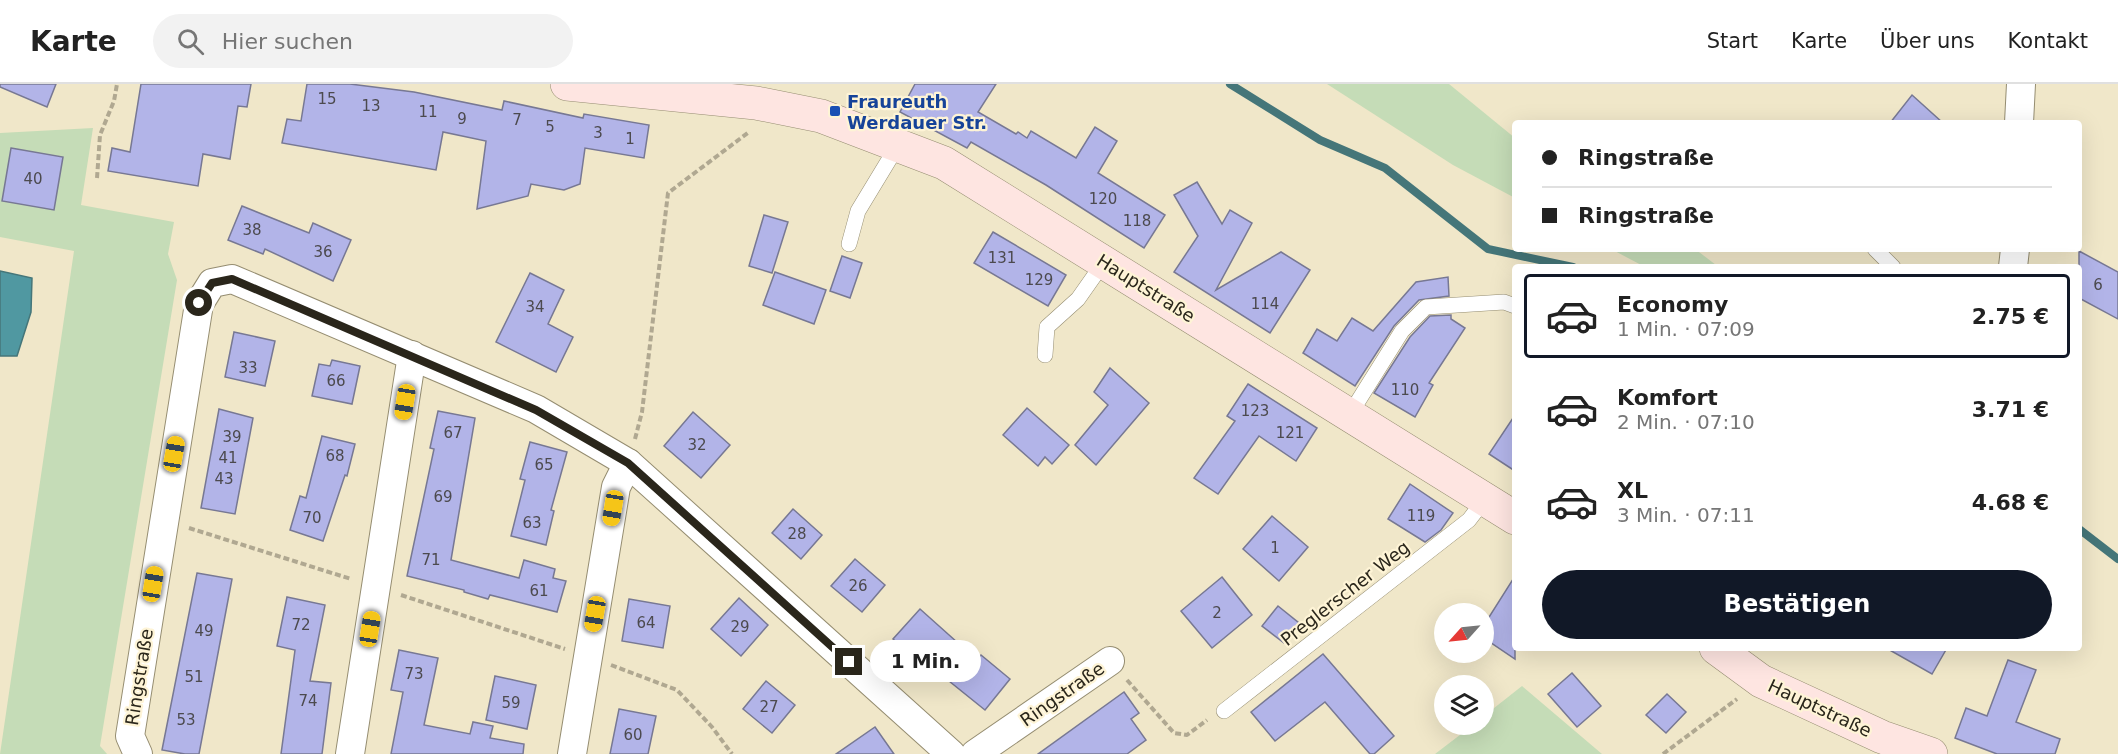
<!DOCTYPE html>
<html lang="de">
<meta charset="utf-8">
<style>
:root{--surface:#fff;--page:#f2f2f2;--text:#222;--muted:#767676;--line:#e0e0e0;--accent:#111827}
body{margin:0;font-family:"DejaVu Sans",sans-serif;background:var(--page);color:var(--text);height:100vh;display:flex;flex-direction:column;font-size:22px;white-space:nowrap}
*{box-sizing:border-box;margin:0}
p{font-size:20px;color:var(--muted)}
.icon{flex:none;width:33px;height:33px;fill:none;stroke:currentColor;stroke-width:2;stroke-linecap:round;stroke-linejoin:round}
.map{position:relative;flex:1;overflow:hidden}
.panel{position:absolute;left:1512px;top:180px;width:570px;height:387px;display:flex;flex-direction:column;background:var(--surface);border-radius:6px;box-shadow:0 6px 24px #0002}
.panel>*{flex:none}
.hud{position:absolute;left:1512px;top:36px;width:570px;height:132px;border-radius:6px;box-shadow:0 6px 24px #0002;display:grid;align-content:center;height:132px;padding:0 30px;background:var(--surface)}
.needle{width:39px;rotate:243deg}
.fabs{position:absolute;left:1434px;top:519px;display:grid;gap:12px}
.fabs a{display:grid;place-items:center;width:60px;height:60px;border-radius:50%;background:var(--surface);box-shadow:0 6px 24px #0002;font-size:30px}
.end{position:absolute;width:27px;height:27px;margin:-14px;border:8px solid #2a261b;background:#fff;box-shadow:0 0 0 3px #fff}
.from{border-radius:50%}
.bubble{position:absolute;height:42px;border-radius:21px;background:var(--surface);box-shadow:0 6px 24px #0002;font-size:20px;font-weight:800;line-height:42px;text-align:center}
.car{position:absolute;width:18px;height:36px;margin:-18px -9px;border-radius:8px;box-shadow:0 0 4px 2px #0007;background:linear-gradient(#f5c518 24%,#345 0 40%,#f5c518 0 76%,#345 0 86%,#f5c518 0)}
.hud b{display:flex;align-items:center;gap:21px;height:57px;font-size:22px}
.hud b+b{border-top:2px solid var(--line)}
.hud i{width:15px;height:15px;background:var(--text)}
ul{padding:10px 0 0;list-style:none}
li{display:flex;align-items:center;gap:18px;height:84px;margin:0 12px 9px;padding:0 18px;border:3px solid transparent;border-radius:6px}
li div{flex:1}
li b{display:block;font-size:22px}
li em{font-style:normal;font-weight:800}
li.on{border-color:var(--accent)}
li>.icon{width:54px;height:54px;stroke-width:1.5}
.primary-button{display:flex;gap:12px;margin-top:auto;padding:12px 30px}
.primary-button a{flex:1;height:69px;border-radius:36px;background:var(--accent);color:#fff;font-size:24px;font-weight:800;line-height:69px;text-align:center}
header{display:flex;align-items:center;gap:36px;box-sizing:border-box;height:84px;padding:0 30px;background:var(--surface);border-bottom:2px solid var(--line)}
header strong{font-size:28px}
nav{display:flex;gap:33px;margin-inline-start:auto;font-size:21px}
.search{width:420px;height:54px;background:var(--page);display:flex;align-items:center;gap:15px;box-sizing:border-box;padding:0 21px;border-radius:33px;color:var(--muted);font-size:22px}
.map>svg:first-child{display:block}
.green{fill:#c5dcb7}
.water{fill:#5098a1;stroke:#457679;stroke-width:1.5}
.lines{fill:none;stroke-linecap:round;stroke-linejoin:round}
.stream{stroke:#457679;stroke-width:8}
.building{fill:#b2b4e8;stroke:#777893;stroke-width:1.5}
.lane-casing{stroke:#958d71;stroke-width:16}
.street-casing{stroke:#958d71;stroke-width:30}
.secondary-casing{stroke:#958d71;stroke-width:34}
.path{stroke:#b0a891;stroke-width:4;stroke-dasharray:6 3;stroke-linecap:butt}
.lane{stroke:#fff;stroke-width:15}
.street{stroke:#fff;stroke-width:28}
.secondary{stroke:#fee5e1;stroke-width:33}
.route{stroke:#2a261b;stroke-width:8}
.transit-dot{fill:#1a4fb4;stroke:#fef4d6;stroke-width:2}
.labels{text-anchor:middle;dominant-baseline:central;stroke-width:4.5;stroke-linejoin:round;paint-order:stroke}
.number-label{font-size:15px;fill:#4c4a4e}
.transit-label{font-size:18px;font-weight:bold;fill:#164399;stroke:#fef4d6;text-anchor:start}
.street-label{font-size:18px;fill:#2a261b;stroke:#fef4d6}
</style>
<header>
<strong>Karte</strong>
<div class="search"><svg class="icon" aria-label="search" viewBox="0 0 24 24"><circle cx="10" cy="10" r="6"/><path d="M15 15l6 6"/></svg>Hier suchen</div>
<nav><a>Start</a><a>Karte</a><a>Über uns</a><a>Kontakt</a></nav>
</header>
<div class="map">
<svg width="2118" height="670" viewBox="0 0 2118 670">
<rect width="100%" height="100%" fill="#f0e7c9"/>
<g class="green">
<path d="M1327,0H1449L1515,54V114L1453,81Z"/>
<path d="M93,44L81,121L174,138L168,170L177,196L100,662L107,670H0L74,167L0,153V49Z"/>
<path d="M1611,165H1695L1716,181L1645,183Z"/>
<path d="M1522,602L1602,670H1435L1473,641L1484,640V632Z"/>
</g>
<path class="water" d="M0,187L32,194L31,228L17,272H0Z"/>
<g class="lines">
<g class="stream">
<path d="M1230,0L1320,56L1385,84L1488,165L1573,183"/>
<path d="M2079,445L2118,475"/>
</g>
</g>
<g class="building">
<path d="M0,0H56L47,23L0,3Z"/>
<path d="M141,0H251L247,23L238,22L230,75L203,70L198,102L108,87L112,64L130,68Z"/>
<path d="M307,0H350L414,8L502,26L504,17L583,34L584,30L649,41L644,74L585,64L580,100L564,106L531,100L528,112L477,125L486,57L443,48L436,86L282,59L287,35L301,37Z"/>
<path d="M915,0H996L978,28L1016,50L1018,48L1027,54L1031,47L1076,74L1095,43L1117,57L1098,89L1165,131L1144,164L1046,101L971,58L967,64L900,28Z"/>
<path d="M1912,11L1943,39H1890Z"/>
<path d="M11,64L63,73L54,126L2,117Z"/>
<path d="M1197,98L1222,140L1230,126L1252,139L1216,206L1281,168L1310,186L1270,249L1174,188L1198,152L1174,111Z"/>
<path d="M242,122L309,149L313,139L351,156L333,197L265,165L263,170L228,156Z"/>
<path d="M764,131L788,138L772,189L749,182Z"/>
<path d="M993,148L1066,191L1048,222L974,179Z"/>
<path d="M2079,167L2118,188V235L2079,214Z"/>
<path d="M842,172L862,179L850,214L830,207Z"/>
<path d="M775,188L826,206L814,240L763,221Z"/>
<path d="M530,189L564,206L548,240L573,253L556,288L496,258Z"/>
<path d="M1448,193L1449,212L1419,216L1394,242L1355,302L1303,269L1317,245L1337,257L1352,234L1373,247L1416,198Z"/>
<path d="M1451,231V235L1465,244L1429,299L1433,301L1415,333L1374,309L1410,253L1430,232Z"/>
<path d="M234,248L275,257L265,302L225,293Z"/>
<path d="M332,276L360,282L352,320L312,312L319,280L330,282Z"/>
<path d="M1110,284L1149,319L1096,381L1075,361L1108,321L1094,308Z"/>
<path d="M1248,300L1317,344L1296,377L1259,352L1218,410L1194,394L1235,337L1227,332Z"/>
<path d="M1027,324L1069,361L1052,380L1045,373L1038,382L1003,351Z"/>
<path d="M219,325L253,334L235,430L201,424Z"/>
<path d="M438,327L475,334L451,476L519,494L524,476L555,485L553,494L566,497L557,528L490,511L488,515L464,508V506L407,492L434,365L430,364Z"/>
<path d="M693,328L730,361L701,394L664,362Z"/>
<path d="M1515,331V387L1489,370Z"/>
<path d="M322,352L355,360L347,392L345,391L323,457L290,446L300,412L306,414Z"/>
<path d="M530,358L567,368L551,426L554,427L546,461L511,452L525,396L520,395Z"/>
<path d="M1410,400L1453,429L1441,446L1425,458L1388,435Z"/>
<path d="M793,425L822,451L801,475L772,449Z"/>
<path d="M1272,432L1308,463L1279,497L1243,465Z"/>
<path d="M855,475L885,501L862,528L831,502Z"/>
<path d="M197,489L232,495L199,670H185L162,666Z"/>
<path d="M1515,492V575L1484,554V541Z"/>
<path d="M1222,493L1252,531L1212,564L1181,527Z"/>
<path d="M287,513L325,521L310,597L331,599L322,670H281L295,566L277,562Z"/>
<path d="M739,514L768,541L741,572L711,545Z"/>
<path d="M629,515L670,522L663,564L622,557Z"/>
<path d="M1278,522L1299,539L1284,559L1262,542Z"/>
<path d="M920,525L977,576L981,571L1010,595L985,626L934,585L930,589L893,555Z"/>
<path d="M1886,564H1947L1932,590Z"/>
<path d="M399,566L438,574L424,641L470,650L473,638L493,642L490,654L524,660L523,670H391L403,608L391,606Z"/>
<path d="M1323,570L1394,652L1374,670H1370L1325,618L1275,657L1251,628Z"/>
<path d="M2008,576L2036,586L2016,638L2060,655L2055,670H1997L1955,654L1966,624L1987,632Z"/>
<path d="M1572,589L1601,622L1577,643L1548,610Z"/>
<path d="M495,592L536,601L527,645L486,636Z"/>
<path d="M766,597L795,621L772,649L743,625Z"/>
<path d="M1124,608L1139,629L1131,635L1146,656L1127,670H1038Z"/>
<path d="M1667,610L1686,628L1666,649L1646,631Z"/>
<path d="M619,625L656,632L648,670H610Z"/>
<path d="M875,643L894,670H836Z"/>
</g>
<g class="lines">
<g class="lane-casing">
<g id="lane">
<path d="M849,160L858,127L898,61"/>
<path d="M1875,165L1893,183"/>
<path d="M1045,271L1047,243L1078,215L1104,178"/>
<path d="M1350,330L1402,247L1426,223L1504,218L1515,222"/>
<path d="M1224,627L1469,436L1485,415"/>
</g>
</g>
<g class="street-casing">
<g id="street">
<path d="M2019,39L2021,0"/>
<path d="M2013,183L2015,165"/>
<path d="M138,670L130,652L199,220L212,199L232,195L536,325L628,379L951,670"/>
<path d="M350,670L412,271"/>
<path d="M572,670L616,403L628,379"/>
<path d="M975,670L1110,577"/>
</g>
</g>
<g class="secondary-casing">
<g id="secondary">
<path d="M567,0L756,19L821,32L944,79L1515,434"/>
<path d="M1716,564L1761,597L1882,653L1931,670"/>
</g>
</g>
<g class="path">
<path d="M97,94L100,51L114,17L117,0"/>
<path d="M635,355L642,328L668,109L749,48"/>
<path d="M189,444L351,495"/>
<path d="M401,511L565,565"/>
<path d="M611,581L677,606L712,643L732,670"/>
<path d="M1127,596L1174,649L1187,651L1207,636"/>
<path d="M1663,670L1737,615"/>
</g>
<use href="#lane" class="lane"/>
<use href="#street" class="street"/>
<use href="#secondary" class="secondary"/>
</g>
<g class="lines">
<path class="route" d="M199,219L212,199L232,195L536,326L628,379L849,578"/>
</g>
<rect class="transit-dot" x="829" y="21" width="12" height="12" rx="3"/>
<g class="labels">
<g class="number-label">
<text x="327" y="15">15</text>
<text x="371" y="22">13</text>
<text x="428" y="28">11</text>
<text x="462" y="35">9</text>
<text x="517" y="36">7</text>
<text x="550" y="43">5</text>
<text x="598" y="49">3</text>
<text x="630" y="55">1</text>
<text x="33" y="95">40</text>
<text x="1103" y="115">120</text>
<text x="1137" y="137">118</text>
<text x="252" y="146">38</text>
<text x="323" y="168">36</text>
<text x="1002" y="174">131</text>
<text x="1039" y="196">129</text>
<text x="2098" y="201">6</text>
<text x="1265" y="220">114</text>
<text x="535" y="223">34</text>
<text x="248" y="284">33</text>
<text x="336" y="297">66</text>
<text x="1405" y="306">110</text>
<text x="1255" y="327">123</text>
<text x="453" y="349">67</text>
<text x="1290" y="349">121</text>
<text x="232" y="353">39</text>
<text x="697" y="361">32</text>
<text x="335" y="372">68</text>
<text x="228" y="374">41</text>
<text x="544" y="381">65</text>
<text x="224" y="395">43</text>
<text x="443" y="413">69</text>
<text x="1421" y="432">119</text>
<text x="312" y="434">70</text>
<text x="532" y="439">63</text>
<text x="797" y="450">28</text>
<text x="1275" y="464">1</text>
<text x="431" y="476">71</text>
<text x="858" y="502">26</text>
<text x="539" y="507">61</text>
<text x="1217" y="529">2</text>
<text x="646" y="539">64</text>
<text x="301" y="541">72</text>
<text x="740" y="543">29</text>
<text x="204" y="547">49</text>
<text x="414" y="590">73</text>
<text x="194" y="593">51</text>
<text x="308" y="617">74</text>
<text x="511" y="619">59</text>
<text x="769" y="623">27</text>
<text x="186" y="636">53</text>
<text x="633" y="651">60</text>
</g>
<g class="transit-label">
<text x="847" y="17">Fraureuth<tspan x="847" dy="21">Werdauer Str.</tspan></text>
</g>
<g class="street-label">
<text transform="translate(1146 204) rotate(32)">Hauptstraße</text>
<text transform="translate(1345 509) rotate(-38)">Preglerscher Weg</text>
<text transform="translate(139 593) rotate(-81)">Ringstraße</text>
<text transform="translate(1062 610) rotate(-35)">Ringstraße</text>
<text transform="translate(1820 624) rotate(25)">Hauptstraße</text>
</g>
</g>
</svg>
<div class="fabs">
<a><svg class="needle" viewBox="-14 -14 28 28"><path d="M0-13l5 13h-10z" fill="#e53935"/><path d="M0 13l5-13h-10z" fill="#767676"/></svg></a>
<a><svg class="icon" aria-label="layers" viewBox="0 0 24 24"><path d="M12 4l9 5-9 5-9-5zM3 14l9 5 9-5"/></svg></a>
</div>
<i class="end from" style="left:199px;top:219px"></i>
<i class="end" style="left:849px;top:578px"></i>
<div class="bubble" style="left:870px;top:556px;width:111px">1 Min.</div>
<i class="car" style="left:405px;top:318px;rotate:189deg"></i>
<i class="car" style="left:174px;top:370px;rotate:10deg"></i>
<i class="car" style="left:613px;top:424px;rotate:189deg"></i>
<i class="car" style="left:153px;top:500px;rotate:9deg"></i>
<i class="car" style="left:595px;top:530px;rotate:190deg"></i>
<i class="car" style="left:370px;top:545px;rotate:9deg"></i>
<div class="hud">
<b><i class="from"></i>Ringstraße</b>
<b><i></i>Ringstraße</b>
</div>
<section class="panel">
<ul>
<li class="on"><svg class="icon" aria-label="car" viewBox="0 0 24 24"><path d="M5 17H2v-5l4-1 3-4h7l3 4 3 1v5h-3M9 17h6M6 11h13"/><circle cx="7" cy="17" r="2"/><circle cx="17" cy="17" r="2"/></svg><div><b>Economy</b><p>1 Min. · 07:09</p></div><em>2.75 €</em></li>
<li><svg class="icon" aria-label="car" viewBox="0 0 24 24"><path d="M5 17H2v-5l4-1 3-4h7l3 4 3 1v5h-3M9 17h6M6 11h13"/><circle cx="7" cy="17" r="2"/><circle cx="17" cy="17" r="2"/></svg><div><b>Komfort</b><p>2 Min. · 07:10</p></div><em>3.71 €</em></li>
<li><svg class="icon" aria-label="car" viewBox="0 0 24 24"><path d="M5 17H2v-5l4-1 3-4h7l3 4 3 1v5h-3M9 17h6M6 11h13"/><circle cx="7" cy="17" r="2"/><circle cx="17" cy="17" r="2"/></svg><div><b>XL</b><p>3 Min. · 07:11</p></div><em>4.68 €</em></li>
</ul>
<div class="primary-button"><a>Bestätigen</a></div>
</section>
</div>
